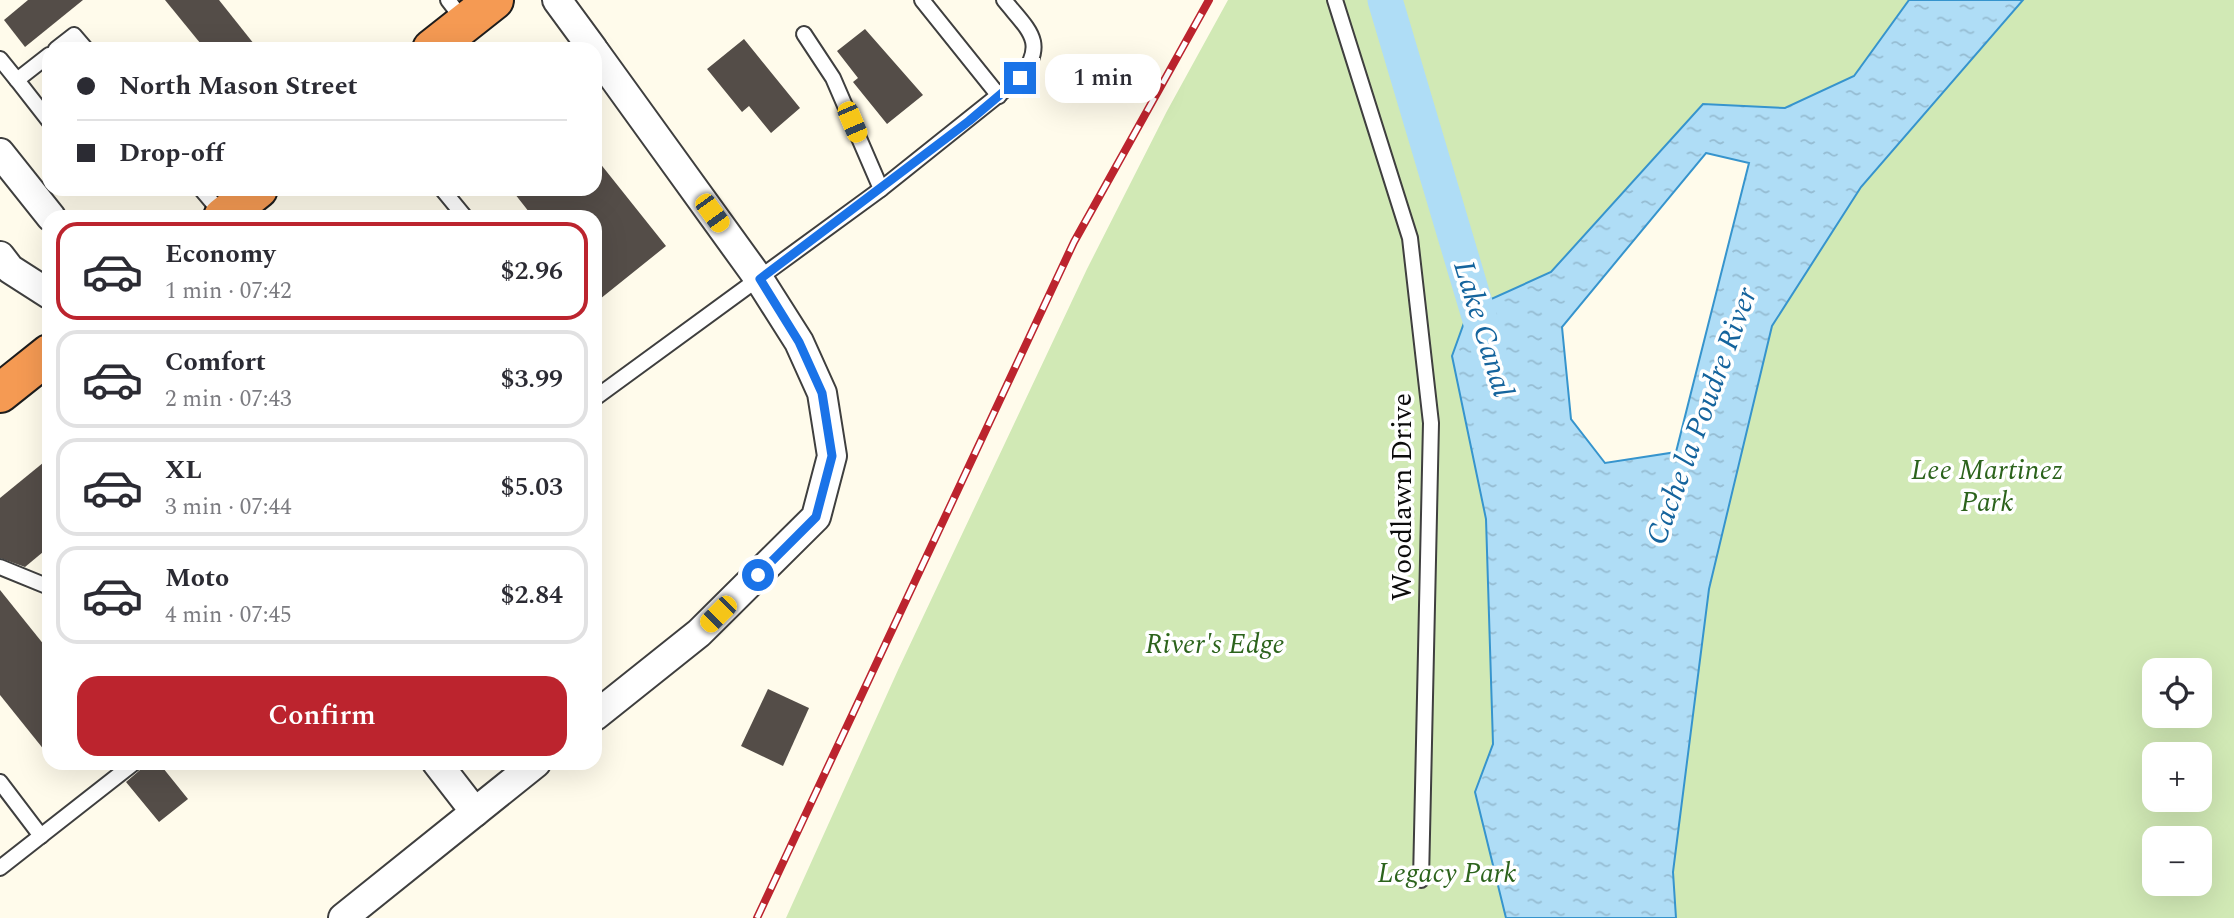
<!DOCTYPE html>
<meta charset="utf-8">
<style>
:root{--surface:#fff;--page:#f7f7f7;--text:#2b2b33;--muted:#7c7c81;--line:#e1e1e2;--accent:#bc242e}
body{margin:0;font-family:Spectral,serif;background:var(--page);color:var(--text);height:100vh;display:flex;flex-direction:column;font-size:26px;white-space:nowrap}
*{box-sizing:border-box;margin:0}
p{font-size:23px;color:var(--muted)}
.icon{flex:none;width:38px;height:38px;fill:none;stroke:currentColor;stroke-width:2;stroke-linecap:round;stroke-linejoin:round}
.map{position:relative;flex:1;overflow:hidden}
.side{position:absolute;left:42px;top:210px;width:560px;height:560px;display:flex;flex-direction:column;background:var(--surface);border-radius:21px;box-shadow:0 7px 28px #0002}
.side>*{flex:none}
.banner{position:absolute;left:42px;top:42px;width:560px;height:154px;border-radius:21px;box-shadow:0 7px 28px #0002;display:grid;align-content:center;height:154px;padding:0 35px;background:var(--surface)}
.controls{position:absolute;left:2142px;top:658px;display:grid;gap:14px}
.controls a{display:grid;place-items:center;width:70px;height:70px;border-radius:14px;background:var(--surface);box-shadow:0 7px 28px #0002;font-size:35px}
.end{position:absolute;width:32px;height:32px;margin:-16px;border:9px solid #1a73e8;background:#fff;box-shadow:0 0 0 4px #fff}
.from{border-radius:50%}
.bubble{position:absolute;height:49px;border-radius:21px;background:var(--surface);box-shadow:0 7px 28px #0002;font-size:23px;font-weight:600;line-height:49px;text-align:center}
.car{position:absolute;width:21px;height:42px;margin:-21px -10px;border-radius:9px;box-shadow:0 0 5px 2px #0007;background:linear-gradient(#f5c518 24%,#345 0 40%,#f5c518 0 76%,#345 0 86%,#f5c518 0)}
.banner b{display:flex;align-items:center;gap:24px;height:66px;font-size:26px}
.banner b+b{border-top:2px solid var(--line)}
.banner i{width:18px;height:18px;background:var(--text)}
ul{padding:12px 0 0;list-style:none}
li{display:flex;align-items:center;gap:21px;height:98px;margin:0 14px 10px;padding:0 21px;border:4px solid var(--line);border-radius:21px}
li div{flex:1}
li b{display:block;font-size:26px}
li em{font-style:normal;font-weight:600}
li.current{border-color:var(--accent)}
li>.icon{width:63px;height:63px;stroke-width:1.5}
.button{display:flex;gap:14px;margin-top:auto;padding:14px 35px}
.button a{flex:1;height:80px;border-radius:21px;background:var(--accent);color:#fff;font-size:28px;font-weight:600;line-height:80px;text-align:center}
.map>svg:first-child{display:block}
.grass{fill:#d1e9b5;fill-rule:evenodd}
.water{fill:url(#water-ripples);stroke:#3694cd;stroke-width:2;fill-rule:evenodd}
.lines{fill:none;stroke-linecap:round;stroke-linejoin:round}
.canal{stroke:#afddf6;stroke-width:35}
.building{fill:#544d48}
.lane-casing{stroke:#3f3f3f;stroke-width:18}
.street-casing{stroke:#3f3f3f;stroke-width:32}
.highway-casing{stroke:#1d1d1d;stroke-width:42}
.lane{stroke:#fff;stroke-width:14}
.street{stroke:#fff;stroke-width:28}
.highway{stroke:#f59a53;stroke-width:38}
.rail-casing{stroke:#bc242e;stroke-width:8}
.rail{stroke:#fff;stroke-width:5;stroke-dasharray:16;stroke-linecap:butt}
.route{stroke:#1a73e8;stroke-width:9}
.labels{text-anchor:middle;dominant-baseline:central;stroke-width:7;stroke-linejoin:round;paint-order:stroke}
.park-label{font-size:28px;font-style:italic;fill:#2c631c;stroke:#fff}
.street-label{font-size:28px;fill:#0c0c0c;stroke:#fff}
.water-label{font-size:30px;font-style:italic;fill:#15649d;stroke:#fff}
</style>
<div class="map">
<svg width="2234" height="918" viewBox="0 0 2234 918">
<defs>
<pattern id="water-ripples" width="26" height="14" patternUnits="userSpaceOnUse" patternTransform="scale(1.75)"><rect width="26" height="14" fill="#afddf6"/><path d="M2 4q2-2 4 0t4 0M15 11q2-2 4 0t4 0" fill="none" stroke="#95bcd2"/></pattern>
</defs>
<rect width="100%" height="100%" fill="#fffbeb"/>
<g class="grass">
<path d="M1228,0H1909L1854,76L1785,108L1703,104L1551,272L1469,309L1452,357L1486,519L1493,744L1475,792L1506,918H786L898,670L1087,269L1167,111Z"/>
<path d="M2023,0H2234V918H1676L1673,872L1709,589L1772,326L1861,187ZM2154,670H2200V716H2154ZM2154,754H2200V800H2154ZM2154,838H2200V884H2154Z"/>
</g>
<path class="water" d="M1909,0H2023L1861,187L1772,326L1709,589L1673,872L1676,918H1506L1475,792L1493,744L1486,519L1452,356L1469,309L1551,272L1703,104L1785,108L1854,76ZM1706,153L1749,163L1676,452L1605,463L1571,419L1562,327Z"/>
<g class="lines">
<path class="canal" d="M1385,0L1489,350"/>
</g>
<g class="building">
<path d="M28,0H83L25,47L4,20Z"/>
<path d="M165,0H219L258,49H205Z"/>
<path d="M865,29L923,95L887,124L853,82L858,78L837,51Z"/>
<path d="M744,39L800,108L771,133L749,106L742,112L707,69Z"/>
<path d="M595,157L666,246L595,303V217H533L511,189H595Z"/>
<path d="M49,458V547L25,567L0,558V498Z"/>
<path d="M0,590L49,651V756L0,695Z"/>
<path d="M768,689L809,708L783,766L741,746Z"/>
<path d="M143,763H159L188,799L159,822L126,782L140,770Z"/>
</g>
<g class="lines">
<g class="lane-casing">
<g id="lane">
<path d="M448,0L464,21"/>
<path d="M922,0L999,96"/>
<path d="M1335,0L1410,238L1431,423L1421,880"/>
<path d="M804,34L833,78L881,189"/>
<path d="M56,49L74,35L86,49"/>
<path d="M49,55L17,80L49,121"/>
<path d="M0,59L17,80"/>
<path d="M201,189L223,215"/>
<path d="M442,189L465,217"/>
<path d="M595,398L881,189L1020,78C1048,42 1028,30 1004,0"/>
<path d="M0,567L49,587"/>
<path d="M0,782L41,836"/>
<path d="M0,868L134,763"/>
</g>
</g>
<g class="street-casing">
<g id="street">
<path d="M557,0L593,49"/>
<path d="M595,52L759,279L799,342L822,393L832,456L816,517L699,633L595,716"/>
<path d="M0,153L51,217"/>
<path d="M0,256L10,269L49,294"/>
<path d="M437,763L475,812"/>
<path d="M343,918L536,763"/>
</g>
</g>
<g class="highway-casing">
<g id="highway">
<path d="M432,49L494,0"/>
<path d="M223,217L258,189"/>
<path d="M0,393L49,354"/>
</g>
</g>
<use href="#lane" class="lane"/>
<use href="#street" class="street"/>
<use href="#highway" class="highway"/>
<g class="rail-casing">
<path id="rail" d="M757,918L1074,242L1209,0"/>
</g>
<use href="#rail" class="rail"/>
</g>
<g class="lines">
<path class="route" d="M758,575L816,517L832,456L822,393L799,342L760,279L969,121L1020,78"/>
</g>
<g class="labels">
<g class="park-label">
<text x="1987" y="470">Lee Martinez<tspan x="1987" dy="32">Park</tspan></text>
<text x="1215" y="644">River's Edge</text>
<text x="1447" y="873">Legacy Park</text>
</g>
<g class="street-label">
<text transform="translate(1402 497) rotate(-90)">Woodlawn Drive</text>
</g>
<g class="water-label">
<text transform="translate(1483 329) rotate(73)">Lake Canal</text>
<text transform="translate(1702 416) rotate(-70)">Cache la Poudre River</text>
</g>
</g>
</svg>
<div class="controls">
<a><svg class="icon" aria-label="locate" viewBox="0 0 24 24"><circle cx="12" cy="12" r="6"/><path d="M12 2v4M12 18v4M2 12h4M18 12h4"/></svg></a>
<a>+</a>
<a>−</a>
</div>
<i class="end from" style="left:758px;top:575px"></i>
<i class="end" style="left:1020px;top:78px"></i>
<div class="bubble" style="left:1045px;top:54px;width:116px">1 min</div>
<i class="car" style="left:852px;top:122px;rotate:157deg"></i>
<i class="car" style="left:712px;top:213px;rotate:144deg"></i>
<i class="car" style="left:718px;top:614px;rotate:225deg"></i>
<div class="banner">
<b><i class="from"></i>North Mason Street</b>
<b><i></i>Drop-off</b>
</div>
<section class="side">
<ul>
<li class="current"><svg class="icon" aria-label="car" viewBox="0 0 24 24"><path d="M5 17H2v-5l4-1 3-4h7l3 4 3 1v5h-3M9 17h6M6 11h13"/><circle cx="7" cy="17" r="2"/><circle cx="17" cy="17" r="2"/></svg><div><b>Economy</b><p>1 min · 07:42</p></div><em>$2.96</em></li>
<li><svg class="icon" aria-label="car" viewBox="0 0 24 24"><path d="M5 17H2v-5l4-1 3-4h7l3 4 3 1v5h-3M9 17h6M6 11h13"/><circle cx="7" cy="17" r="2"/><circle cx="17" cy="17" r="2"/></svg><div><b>Comfort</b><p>2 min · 07:43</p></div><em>$3.99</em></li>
<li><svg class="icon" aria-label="car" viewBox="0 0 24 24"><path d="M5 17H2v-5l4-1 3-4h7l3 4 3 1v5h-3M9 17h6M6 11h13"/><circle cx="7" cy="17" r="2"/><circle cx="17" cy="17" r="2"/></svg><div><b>XL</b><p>3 min · 07:44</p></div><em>$5.03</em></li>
<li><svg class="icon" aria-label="car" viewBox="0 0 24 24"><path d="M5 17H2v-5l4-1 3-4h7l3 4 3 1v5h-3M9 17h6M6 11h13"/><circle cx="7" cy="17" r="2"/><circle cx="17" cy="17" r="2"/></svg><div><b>Moto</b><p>4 min · 07:45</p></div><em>$2.84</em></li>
</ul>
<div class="button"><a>Confirm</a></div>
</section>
</div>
